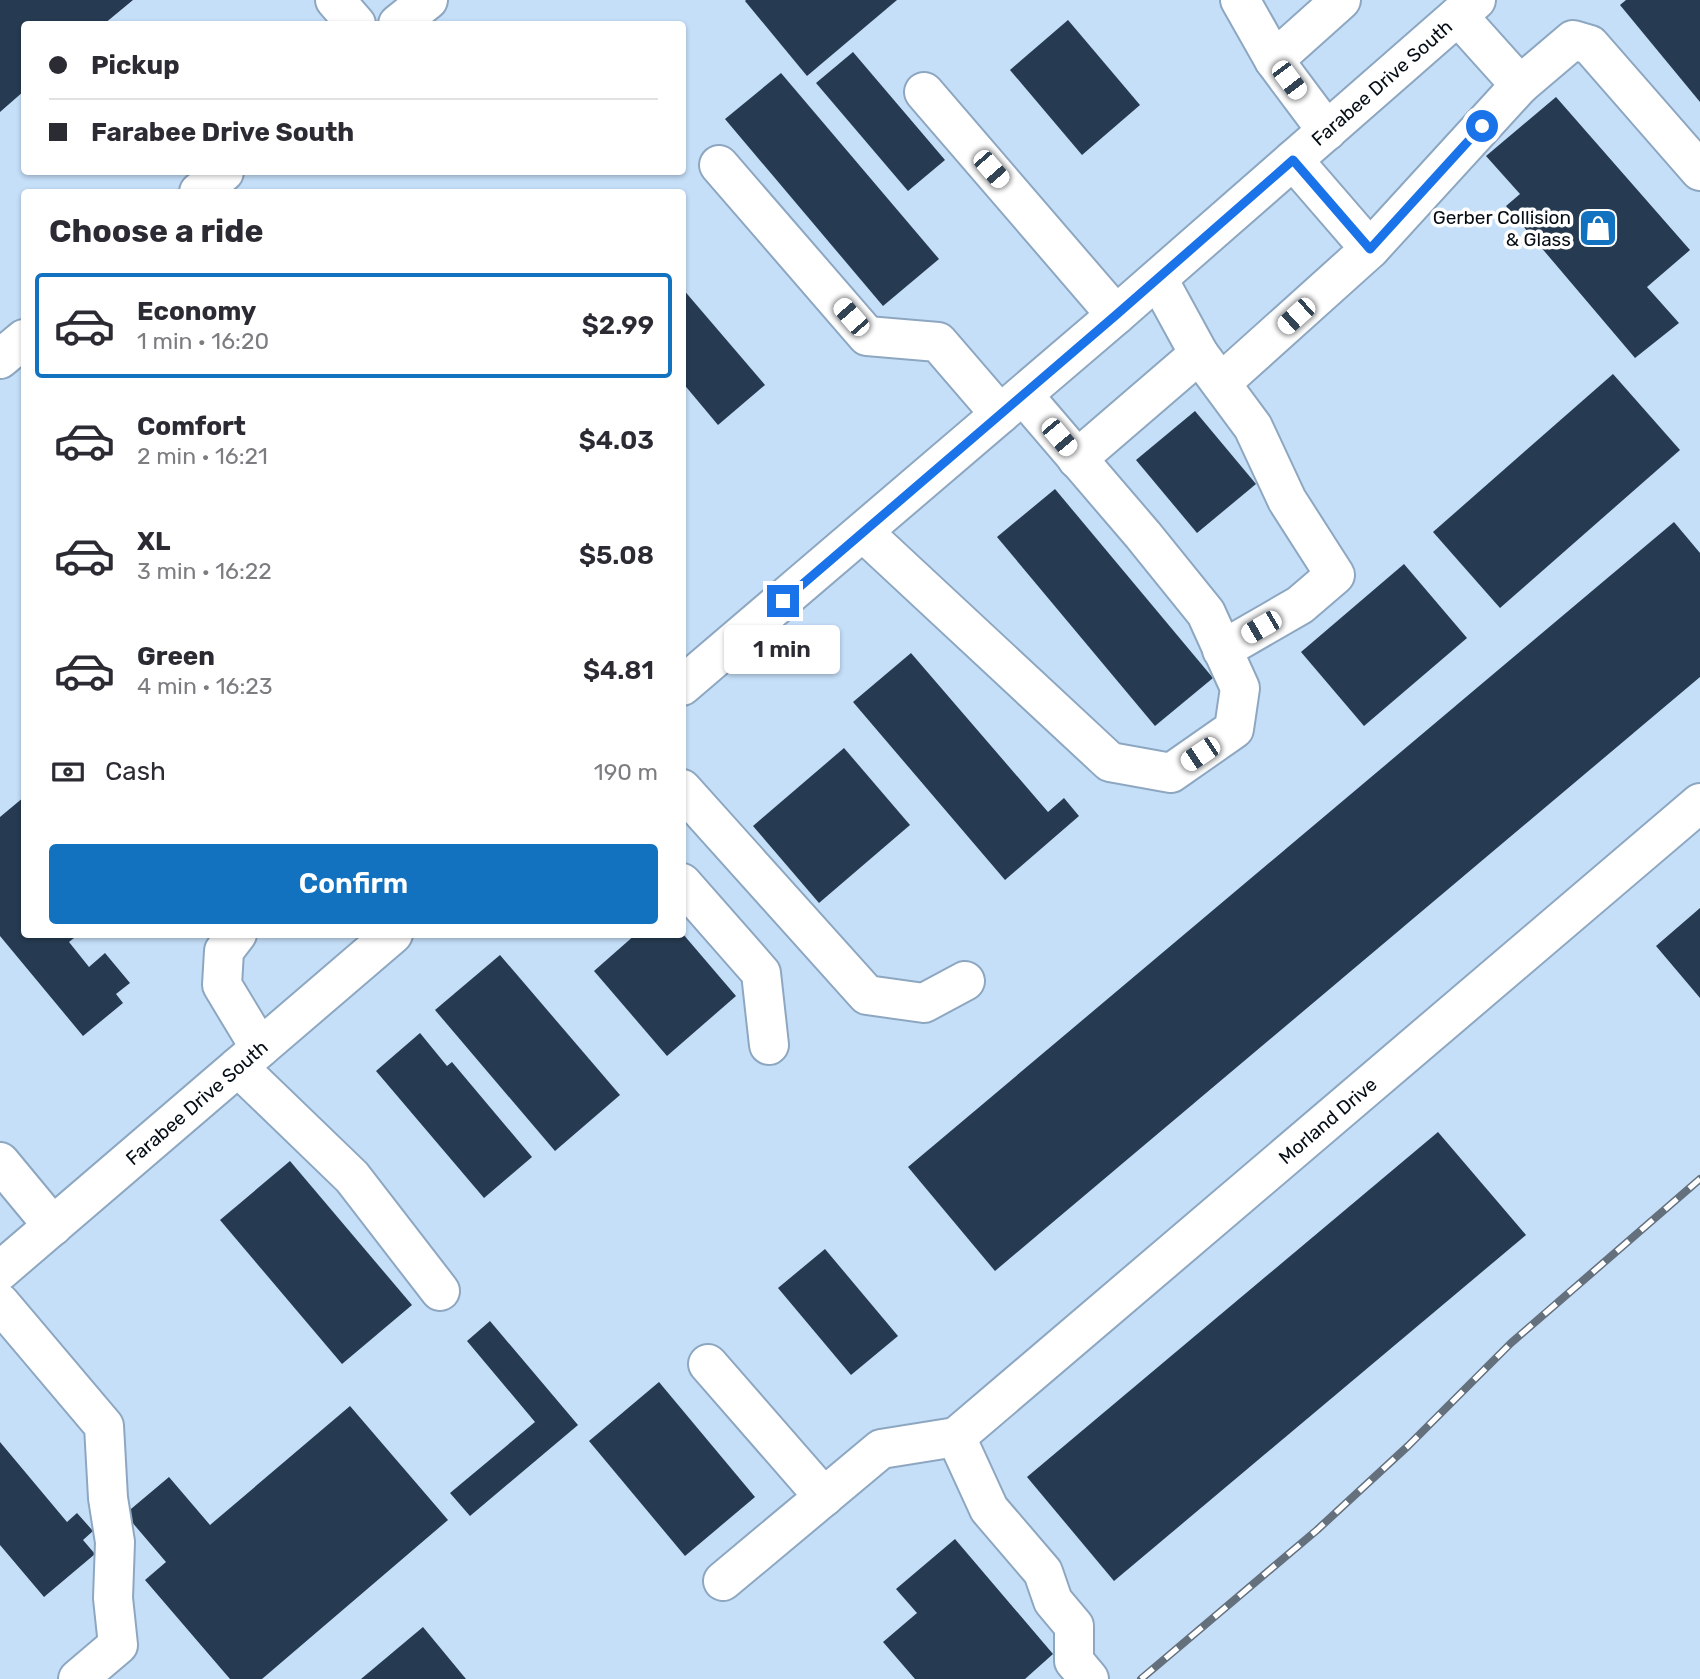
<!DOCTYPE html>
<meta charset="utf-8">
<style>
:root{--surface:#fff;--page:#f2f2f3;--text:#2b2b33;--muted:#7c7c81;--line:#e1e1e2;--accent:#1372bf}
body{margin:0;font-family:Rubik,sans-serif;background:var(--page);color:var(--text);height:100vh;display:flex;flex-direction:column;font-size:26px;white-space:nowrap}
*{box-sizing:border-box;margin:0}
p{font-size:23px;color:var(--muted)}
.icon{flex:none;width:38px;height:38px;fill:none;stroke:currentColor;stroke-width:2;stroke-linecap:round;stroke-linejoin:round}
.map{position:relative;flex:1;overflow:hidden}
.drawer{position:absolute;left:21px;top:189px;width:665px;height:749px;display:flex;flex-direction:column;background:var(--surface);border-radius:7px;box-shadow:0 2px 5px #0004}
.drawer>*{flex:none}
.banner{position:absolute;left:21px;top:21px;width:665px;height:154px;border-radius:7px;box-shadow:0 2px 5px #0004;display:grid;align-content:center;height:154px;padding:0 28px;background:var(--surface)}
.end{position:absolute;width:32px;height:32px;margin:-16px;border:9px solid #1a73e8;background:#fff;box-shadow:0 0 0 4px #fff}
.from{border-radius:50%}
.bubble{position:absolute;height:49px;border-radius:7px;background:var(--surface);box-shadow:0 2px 5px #0004;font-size:23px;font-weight:600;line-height:49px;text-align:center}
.car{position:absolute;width:21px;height:42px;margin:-21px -10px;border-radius:9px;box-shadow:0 0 5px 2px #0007;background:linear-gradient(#fff 24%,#345 0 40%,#fff 0 76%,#345 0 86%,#fff 0)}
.banner b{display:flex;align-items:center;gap:24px;height:66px;font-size:26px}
.banner b+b{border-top:2px solid var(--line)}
.banner i{width:18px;height:18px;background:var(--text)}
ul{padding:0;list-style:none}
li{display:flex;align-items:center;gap:21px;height:105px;margin:0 14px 10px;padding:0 14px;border:4px solid transparent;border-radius:7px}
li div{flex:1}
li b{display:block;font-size:26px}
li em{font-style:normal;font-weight:600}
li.current{border-color:var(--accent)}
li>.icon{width:63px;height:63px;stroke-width:1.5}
h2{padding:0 28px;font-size:32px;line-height:84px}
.pay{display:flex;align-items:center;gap:18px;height:77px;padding:0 28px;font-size:26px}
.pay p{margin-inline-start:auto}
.cta{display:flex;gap:14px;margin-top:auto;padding:14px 28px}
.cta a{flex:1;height:80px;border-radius:7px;background:var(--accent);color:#fff;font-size:28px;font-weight:600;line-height:80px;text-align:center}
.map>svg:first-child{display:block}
.built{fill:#c5dff9;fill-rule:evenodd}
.building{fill:#263b51}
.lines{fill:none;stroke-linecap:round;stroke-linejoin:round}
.minor-casing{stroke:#8ea7c1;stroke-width:42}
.minor{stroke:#fff;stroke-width:38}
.rail-casing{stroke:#64707c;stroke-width:8}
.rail{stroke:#fff;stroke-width:5;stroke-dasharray:16;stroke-linecap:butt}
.route{stroke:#1a73e8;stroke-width:9}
.labels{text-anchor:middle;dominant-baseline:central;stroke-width:7;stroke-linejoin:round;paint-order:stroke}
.street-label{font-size:19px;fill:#050d16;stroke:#fff}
.poi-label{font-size:19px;fill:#050d16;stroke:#fff;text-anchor:end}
</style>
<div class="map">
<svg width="1700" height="1679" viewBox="0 0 1700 1679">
<rect width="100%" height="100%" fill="#d9e9fa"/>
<path class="built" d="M0,0H1700V1679H0ZM24,24H682V172H24ZM24,192H682V934H24Z"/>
<g class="building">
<path d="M0,0H133L104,24H24V91L0,112Z"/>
<path d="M746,0H897L807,76L745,1Z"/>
<path d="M1626,0H1700V102L1620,5Z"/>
<path d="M1068,20L1140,105L1082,155L1010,70Z"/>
<path d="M853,52L945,160L908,191L816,83Z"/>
<path d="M781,73L939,259L883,306L725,119Z"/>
<path d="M1556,97L1690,250L1647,287L1679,323L1635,358L1506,206L1520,194L1486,156Z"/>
<path d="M682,288L765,385L718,425L682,382Z"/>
<path d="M1613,374L1680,450L1500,608L1433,532Z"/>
<path d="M1195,411L1256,484L1197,533L1136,460Z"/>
<path d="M1055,489L1213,678L1155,726L997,537Z"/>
<path d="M1674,522L1700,553V677L995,1271L908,1167Z"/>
<path d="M1404,564L1467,638L1364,726L1301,652Z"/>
<path d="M911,653L1048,812L1064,798L1079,816L1005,880L853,702Z"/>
<path d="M844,748L910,825L819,903L753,826Z"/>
<path d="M24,797V934H79L69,942L89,967L105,953L130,983L116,994L123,1003L83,1036L0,936V817Z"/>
<path d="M1700,908V998L1656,946Z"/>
<path d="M636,934H683L736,996L667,1056L594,971Z"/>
<path d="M500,955L620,1095L555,1151L435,1010Z"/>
<path d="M420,1033L447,1066L452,1062L532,1157L484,1198L376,1071Z"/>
<path d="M1438,1132L1526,1235L1114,1581L1027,1477Z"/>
<path d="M290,1161L412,1305L342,1364L220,1220Z"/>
<path d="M825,1249L898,1336L851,1375L778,1288Z"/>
<path d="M490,1321L578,1425L470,1516L450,1493L535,1422L467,1341Z"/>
<path d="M659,1382L755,1497L685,1556L589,1441Z"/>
<path d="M350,1406L448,1520L262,1679H230L145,1580L166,1562L125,1514L169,1477L210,1525Z"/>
<path d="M0,1442L67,1522L77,1513L93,1531L83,1540L95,1554L44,1597L0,1545Z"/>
<path d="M955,1539L1053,1654L1025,1679H915L883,1642L917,1613L896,1589Z"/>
<path d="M423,1627L466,1679H361Z"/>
</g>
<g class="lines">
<g class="minor-casing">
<g id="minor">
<path d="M335,0L356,24"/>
<path d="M1240,0L1274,60L1327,131"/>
<path d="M398,24L428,0"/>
<path d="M1274,60L1341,0"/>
<path d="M1520,85L1573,40L1590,45L1700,171"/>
<path d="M924,92L1116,315"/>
<path d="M719,165L867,336L938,342L1000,414"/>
<path d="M199,192L224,172"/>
<path d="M1370,249L1520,85L1458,16"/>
<path d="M1158,279L1199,354L1253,427L1287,500L1335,575L1300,605L1222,650"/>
<path d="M0,359L24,339"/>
<path d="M1221,383L1370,249L1293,160"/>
<path d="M1077,459L1199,354"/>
<path d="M863,532L1110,762L1171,773L1234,729L1240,688L1206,613L1143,535L1023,395"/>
<path id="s1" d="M682,686L1116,315L1476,0"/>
<path d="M682,789L867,995L924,1003L965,981"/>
<path d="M682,883L761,973L769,1045"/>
<path d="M237,934L224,951L222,985L260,1048"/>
<path d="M238,1067L352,1177L440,1291"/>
<path d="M0,1162L53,1226"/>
<path id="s2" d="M0,1271L393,934"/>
<path d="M0,1303L104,1426L108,1498L115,1542L113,1598L118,1645L78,1679"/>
<path d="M708,1364L824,1497"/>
<path id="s3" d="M956,1437L1700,803"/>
<path d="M956,1437L989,1509L1043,1572L1053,1601L1074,1626V1661L1089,1679"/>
<path d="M723,1581L881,1449L956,1437"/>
</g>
</g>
<use href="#minor" class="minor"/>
<g class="rail-casing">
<path id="rail" d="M1141,1679L1317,1530L1408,1446L1511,1343L1700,1179"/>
</g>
<use href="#rail" class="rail"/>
</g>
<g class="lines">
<path class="route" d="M783,601L1116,315L1293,160L1370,249L1482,126"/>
</g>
<defs>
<g id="shop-square" transform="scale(2.0125)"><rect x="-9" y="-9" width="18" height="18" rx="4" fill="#1372bf" stroke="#fff"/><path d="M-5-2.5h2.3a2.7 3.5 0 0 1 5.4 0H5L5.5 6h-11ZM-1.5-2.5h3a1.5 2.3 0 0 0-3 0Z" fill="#fff"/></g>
</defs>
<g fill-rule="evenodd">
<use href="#shop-square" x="1598" y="228"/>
</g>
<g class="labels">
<g class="street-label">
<text stroke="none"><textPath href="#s1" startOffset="924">Farabee Drive South</textPath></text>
<text stroke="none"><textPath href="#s2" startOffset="259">Farabee Drive South</textPath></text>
<text stroke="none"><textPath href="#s3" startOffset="488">Morland Drive</textPath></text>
</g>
<g class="poi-label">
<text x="1571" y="217">Gerber Collision<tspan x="1571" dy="22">&amp; Glass</tspan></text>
</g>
</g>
</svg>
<i class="end from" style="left:1482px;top:126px"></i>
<i class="end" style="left:783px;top:601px"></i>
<div class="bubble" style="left:724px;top:625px;width:116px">1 min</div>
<i class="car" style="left:1289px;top:80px;rotate:143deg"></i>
<i class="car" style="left:991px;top:169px;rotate:139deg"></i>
<i class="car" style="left:1296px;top:316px;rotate:228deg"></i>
<i class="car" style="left:851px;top:317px;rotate:319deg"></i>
<i class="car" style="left:1059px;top:437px;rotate:140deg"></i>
<i class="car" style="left:1261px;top:627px;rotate:240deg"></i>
<i class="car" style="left:1200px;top:754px;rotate:236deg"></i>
<div class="banner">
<b><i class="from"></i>Pickup</b>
<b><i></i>Farabee Drive South</b>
</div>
<section class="drawer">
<h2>Choose a ride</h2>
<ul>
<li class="current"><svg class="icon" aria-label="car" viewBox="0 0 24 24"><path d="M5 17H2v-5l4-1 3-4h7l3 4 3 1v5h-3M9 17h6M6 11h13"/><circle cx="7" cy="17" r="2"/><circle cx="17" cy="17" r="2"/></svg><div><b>Economy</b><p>1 min · 16:20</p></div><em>$2.99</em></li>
<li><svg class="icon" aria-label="car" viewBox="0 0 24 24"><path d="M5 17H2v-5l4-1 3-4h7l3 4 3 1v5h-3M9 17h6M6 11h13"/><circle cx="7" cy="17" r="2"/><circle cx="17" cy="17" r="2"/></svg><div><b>Comfort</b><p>2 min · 16:21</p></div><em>$4.03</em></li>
<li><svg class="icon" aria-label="car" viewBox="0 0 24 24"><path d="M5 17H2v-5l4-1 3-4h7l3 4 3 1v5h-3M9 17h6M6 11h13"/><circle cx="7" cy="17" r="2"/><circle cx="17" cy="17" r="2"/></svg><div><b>XL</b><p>3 min · 16:22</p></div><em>$5.08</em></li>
<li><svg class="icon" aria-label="car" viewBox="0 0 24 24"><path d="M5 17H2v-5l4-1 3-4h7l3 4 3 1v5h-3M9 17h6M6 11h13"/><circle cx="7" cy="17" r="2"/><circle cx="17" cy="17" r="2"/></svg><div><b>Green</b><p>4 min · 16:23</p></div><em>$4.81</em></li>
</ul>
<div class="pay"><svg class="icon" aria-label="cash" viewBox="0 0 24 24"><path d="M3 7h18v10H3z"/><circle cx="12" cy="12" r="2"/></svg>Cash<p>190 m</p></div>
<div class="cta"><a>Confirm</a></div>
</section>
</div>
